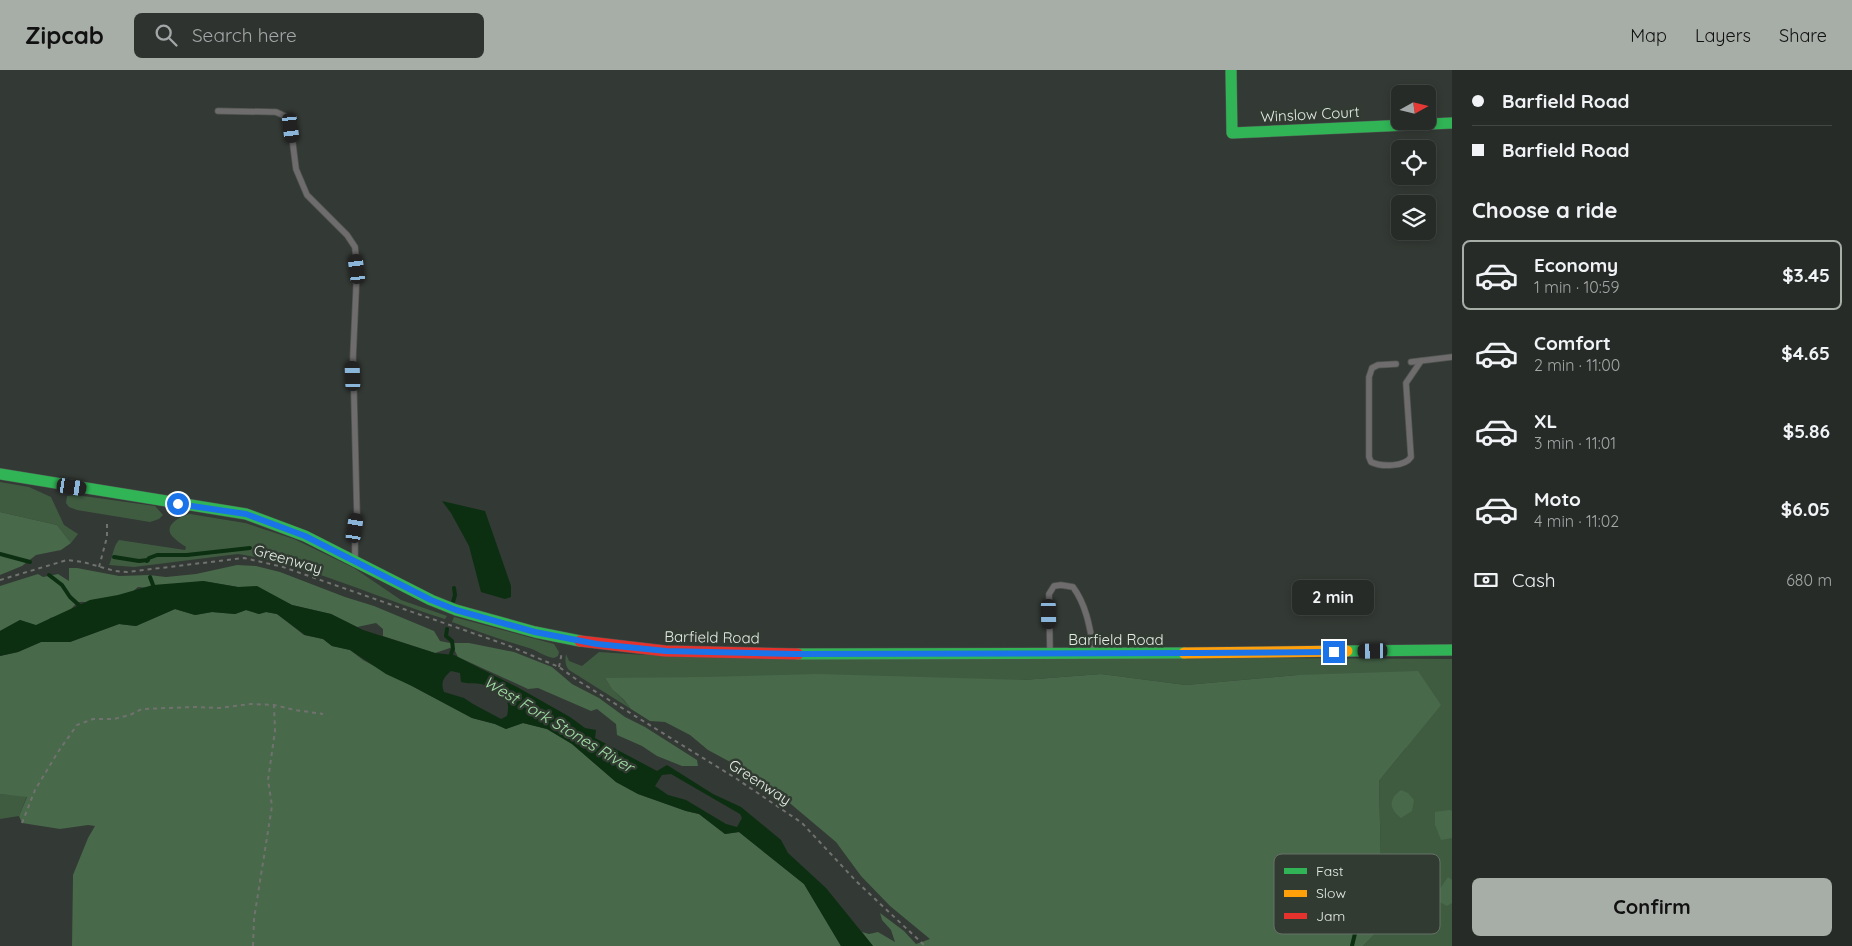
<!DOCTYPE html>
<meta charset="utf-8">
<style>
:root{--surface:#262b27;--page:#2e332f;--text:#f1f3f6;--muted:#a4a7a7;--line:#424744;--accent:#a7ada7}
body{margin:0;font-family:Quicksand,sans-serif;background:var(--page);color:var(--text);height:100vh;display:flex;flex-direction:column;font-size:19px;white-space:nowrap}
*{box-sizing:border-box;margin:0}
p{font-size:16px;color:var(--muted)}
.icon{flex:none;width:28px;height:28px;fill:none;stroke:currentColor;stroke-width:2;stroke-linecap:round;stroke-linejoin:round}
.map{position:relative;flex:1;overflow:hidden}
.panel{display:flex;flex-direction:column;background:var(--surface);width:400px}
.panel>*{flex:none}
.top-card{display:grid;align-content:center;height:110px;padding:0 20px;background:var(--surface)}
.needle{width:32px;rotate:82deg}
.buttons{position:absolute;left:1391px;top:15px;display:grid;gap:10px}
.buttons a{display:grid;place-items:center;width:45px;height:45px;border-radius:8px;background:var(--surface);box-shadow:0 2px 8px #0003,0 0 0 1px var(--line);font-size:25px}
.end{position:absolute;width:22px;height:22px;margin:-11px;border:6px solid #1a73e8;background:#fff;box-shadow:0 0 0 2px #fff}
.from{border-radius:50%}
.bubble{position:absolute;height:35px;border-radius:8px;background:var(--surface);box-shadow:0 2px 8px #0003,0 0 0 1px var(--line);font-size:16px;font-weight:700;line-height:35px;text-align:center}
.car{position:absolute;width:15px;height:30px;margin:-15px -8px;border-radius:6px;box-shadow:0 0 4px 1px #0007;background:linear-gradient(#222 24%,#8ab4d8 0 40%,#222 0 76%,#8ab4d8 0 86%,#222 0)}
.top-card b{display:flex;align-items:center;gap:18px;height:48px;font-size:19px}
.top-card b+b{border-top:1px solid var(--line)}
.top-card i{width:12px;height:12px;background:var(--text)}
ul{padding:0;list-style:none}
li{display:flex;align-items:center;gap:15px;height:70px;margin:0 10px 8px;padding:0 10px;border:2px solid transparent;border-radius:8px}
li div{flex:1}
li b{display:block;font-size:19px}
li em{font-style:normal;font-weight:700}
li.active{border-color:var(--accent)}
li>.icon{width:45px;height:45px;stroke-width:1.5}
h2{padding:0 20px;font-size:22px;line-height:60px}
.pay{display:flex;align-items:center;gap:12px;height:55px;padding:0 20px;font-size:19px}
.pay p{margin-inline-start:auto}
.cta{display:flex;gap:10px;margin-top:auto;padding:10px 20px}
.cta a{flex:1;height:58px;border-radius:8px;background:var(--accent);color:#111;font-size:20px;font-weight:700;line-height:58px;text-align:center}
header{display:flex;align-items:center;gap:30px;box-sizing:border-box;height:70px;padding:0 25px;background:var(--accent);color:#111}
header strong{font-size:24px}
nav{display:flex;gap:28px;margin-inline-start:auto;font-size:18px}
.search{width:350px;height:45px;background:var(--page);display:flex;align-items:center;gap:12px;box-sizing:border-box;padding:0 18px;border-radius:8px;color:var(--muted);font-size:19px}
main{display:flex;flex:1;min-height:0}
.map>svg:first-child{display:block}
.green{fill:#3f5c41}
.forest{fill:#48694a}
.water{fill:#0c2f11;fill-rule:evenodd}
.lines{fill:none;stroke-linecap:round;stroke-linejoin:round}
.stream{stroke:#0c2f11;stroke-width:4}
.lane-casing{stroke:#505551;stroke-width:7}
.fast-casing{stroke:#505551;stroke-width:12}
.slow-casing{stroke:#505551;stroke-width:12}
.jam-casing{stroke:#505551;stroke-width:12}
.path{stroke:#717270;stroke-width:2;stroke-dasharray:4 4;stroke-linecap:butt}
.lane{stroke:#6e6c6c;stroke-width:5.5}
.fast{stroke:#30b455;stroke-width:11}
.slow{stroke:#ff9f0a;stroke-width:11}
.jam{stroke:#e5322d;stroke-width:11}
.route{stroke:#1a73e8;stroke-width:6}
.labels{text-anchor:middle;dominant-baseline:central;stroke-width:5;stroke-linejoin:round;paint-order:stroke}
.street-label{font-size:15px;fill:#e5ebe5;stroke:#313b32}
.water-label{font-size:16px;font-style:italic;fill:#a3e0a6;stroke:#313b32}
.key{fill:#313b32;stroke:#677068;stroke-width:1}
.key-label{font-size:14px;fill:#e5ebe5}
</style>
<header>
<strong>Zipcab</strong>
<div class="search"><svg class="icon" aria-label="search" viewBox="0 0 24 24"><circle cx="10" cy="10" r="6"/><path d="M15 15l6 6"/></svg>Search here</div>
<nav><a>Map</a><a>Layers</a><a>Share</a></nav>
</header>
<main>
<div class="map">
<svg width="1452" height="876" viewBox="0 0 1452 876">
<rect width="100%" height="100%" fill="#333934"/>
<g class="green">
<path d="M0,412L29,417L51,427L64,455L78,464L71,473L57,455L0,442Z"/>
<path d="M76,425L155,436L163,445L159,449L150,452L77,440L69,437L66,433L67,426Z"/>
<path d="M190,444L245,453L294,469L354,498L401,530L447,546L445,549C377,528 309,495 238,484L134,497L109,495C113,487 113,476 119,470L185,480L186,477C181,474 176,470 172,466C163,455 181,446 190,444Z"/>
<path d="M454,547L554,574L559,582L558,586L554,588C546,587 539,582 532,579C505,571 479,562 452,552Z"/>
<path d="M599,582L645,585L1452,589V876H1363L1390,847L1381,796L1379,711L1406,678L1298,605L1186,615L1101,604L1023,610L605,608C612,621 623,628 631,639L569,600C565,595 565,591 566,584L569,591L582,596Z"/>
<path d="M0,724L27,726L19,746L0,749Z"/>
</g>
<g class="forest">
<path d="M0,442L57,455L71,473L61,480L36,485L22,496L0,505Z"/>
<path d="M237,495L256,496L280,502L345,527L374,536L434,561L440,571L450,573H469L514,582L552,597L572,614L599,628L625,647L645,657L697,690L698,696H682L657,686L642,676L617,665L616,654L597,639L591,641L538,618L528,619L458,587L453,577L435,583L383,566V559L376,553L357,557L331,544L292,535L257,517H238L203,511L163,519L138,517C129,525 117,535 104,536C84,536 82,522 67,545L50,548L45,559L20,550L0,561V516L38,504L43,507L58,504L69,511V498H77L119,506L149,505L166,507L196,504Z"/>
<path d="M175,539L195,545L212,542L235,544L246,540L259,544L266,542L277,544L304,565L323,569L332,576L350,580L363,590L472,648L495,654L506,659L523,653L547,659L572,674L616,712L638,724L686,741L699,744L725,764L739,762L804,814L841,876H72L73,805L88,768L95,756L88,755L60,759L22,753L19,746L27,727L0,724V586L18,582L41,572H70L119,554L136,556Z"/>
<path d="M1418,601L1441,635L1379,711L1381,796L1391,847L1363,876H873L862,862L869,864L878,862L895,872L891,860L882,850L880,843L904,861L916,874L930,869L890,836L861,806L836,772L760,708L708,680L690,665L665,652L650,651L631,639L624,630L612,619L605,608L706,607L818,604L1023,610L1101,604L1186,615L1298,605Z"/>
<path d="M1401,720L1408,723L1414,730L1412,741L1401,748C1389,739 1388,729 1401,720Z"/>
<path d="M1450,740L1452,741V768L1441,770L1435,755V742Z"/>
<path d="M1448,807L1452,810V833L1447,836L1438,831L1439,820Z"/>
</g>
<g class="water">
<path d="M442,431L485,441L511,516V527L505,529L481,522L469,476L451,443Z"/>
<path d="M203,511L238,517L257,516L292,535L331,544L363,560L435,583L454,585L517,617L570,647L585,658L596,660L595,668L657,701L667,695L713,724L741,737L781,770L788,783L826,818L873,876H841L804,814L739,762L725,764L699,744L686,741L638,724L616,712L572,674L547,659L523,653L506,659L495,654L472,648L412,616L386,604L350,580L332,576L323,569L305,565L277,544L266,542L259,544L246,540L235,544L212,542L195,545L175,539L136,556L119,554L70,572H41L18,582L0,586V561L20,550L36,555L90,530L118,525L153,515ZM451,601L460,603L461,612C468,614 475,613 481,614C499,619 512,625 507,646L501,649L473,634L464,628L444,622C440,612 444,607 451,601ZM671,704L740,744L742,748L737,757L726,754L686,730L668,725L655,716L662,705Z"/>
</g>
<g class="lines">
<g class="stream">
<path d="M0,484L30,492"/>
<path d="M114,487L139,491L148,490"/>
<path d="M147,491L149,488L157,485H187L250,478"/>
<path d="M49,505L62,515L70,527L81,537"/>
<path d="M150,507L153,515"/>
<path d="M453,532L455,525L454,518"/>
<path d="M447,559L446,566L452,571L453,579L451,584"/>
<path d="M1352,876L1357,855"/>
</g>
<g class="lane-casing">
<g id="lane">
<path d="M218,41L276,42L287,47L291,59L296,99L307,125L347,165L355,177L357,199L353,287L357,445L355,458V488"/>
<path d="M1411,292L1452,287"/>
<path d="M1396,294L1378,295L1372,298L1369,307V387L1371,392C1381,397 1405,397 1411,387L1406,313L1421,291"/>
<path d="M1050,583L1049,524L1054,516L1061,515L1073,517C1087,536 1090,559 1094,581"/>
</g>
</g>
<g class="fast-casing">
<g id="fast">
<path d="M1231,0L1232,63L1452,53"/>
<path d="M0,404L246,444L305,466L431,530L456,540L535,562L580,571"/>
<path d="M1347,581L1452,580"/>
<path d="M798,584L1184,583"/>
</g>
</g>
<g class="slow-casing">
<path id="slow" d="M1184,583L1347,581"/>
</g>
<g class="jam-casing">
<path id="jam" d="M580,571L665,581L798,584"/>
</g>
<g class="path">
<path d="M99,497L107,467V452"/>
<path d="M0,510L67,490L83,492L115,501L127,502L244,488L283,497L507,575L559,597L580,612L737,709L802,753L856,811L925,876"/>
<path d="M559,597L562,582"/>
<path d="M22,753L35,720L58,682L77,655L93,649H114L130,645L142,639L194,637L219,638L251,634L274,635L295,640L323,644"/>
<path d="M253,876L254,849L272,736L268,710L275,661L274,635"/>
</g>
<use href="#lane" class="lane"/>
<use href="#fast" class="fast"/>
<use href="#slow" class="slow"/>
<use href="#jam" class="jam"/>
</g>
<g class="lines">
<path class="route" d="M178,434L246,444L305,466L431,530L456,540L535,562L597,574L666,581L795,584L1196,583L1334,582"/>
</g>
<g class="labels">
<g class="street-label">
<text transform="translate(1310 44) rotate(-3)">Winslow Court</text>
<text transform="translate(288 489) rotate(16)">Greenway</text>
<text transform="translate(712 567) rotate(1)">Barfield Road</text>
<text x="1116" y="569">Barfield Road</text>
<text transform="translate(760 712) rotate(33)">Greenway</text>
</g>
<g class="water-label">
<text transform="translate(559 654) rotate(31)">West Fork Stones River</text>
</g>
</g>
<rect x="1274" y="784" width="166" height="80" rx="8" class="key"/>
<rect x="1284" y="798" width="23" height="6" fill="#30b455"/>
<rect x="1284" y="820" width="23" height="7" fill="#ff9f0a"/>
<rect x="1284" y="843" width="23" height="6" fill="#e5322d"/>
<g class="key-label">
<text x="1316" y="806">Fast</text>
<text x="1316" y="828">Slow</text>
<text x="1316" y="851">Jam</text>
</g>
</svg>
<div class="buttons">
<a><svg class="needle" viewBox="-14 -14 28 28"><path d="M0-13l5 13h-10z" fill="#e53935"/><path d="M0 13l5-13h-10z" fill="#a4a7a7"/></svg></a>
<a><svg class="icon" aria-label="locate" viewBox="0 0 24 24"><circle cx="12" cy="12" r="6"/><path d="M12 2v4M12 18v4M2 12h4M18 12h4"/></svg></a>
<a><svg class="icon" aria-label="layers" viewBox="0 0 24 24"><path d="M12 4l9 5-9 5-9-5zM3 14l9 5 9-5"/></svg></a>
</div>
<i class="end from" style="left:178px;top:434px"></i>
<i class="end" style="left:1334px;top:582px"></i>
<div class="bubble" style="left:1292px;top:510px;width:82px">2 min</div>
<i class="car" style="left:291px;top:58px;rotate:173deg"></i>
<i class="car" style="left:357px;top:199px;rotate:353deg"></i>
<i class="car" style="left:353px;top:306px;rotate:358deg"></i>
<i class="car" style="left:72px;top:417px;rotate:99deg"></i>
<i class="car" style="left:355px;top:458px;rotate:9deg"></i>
<i class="car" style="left:1049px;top:544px;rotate:179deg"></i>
<i class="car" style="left:1373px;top:581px;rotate:269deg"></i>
</div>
<section class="panel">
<div class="top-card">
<b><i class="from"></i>Barfield Road</b>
<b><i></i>Barfield Road</b>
</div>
<h2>Choose a ride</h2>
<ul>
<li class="active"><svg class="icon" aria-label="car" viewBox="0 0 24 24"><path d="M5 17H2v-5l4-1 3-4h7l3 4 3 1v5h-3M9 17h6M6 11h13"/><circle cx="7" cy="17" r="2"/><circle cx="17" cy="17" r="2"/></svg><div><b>Economy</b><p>1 min · 10:59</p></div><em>$3.45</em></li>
<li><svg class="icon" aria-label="car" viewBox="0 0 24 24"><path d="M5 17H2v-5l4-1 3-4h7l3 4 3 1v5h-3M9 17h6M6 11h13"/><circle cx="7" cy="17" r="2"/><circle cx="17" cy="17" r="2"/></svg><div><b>Comfort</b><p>2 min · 11:00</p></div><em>$4.65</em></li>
<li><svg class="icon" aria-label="car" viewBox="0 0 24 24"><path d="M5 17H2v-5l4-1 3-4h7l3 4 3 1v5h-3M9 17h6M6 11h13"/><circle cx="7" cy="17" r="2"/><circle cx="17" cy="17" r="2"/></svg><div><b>XL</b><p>3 min · 11:01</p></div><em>$5.86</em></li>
<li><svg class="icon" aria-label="car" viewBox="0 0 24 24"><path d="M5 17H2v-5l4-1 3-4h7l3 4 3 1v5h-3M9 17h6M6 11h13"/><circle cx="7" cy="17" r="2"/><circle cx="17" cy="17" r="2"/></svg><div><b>Moto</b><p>4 min · 11:02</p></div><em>$6.05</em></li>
</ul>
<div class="pay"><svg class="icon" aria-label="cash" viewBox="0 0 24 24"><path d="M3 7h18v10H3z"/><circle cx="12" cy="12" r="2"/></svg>Cash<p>680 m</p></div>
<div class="cta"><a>Confirm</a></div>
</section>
</main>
